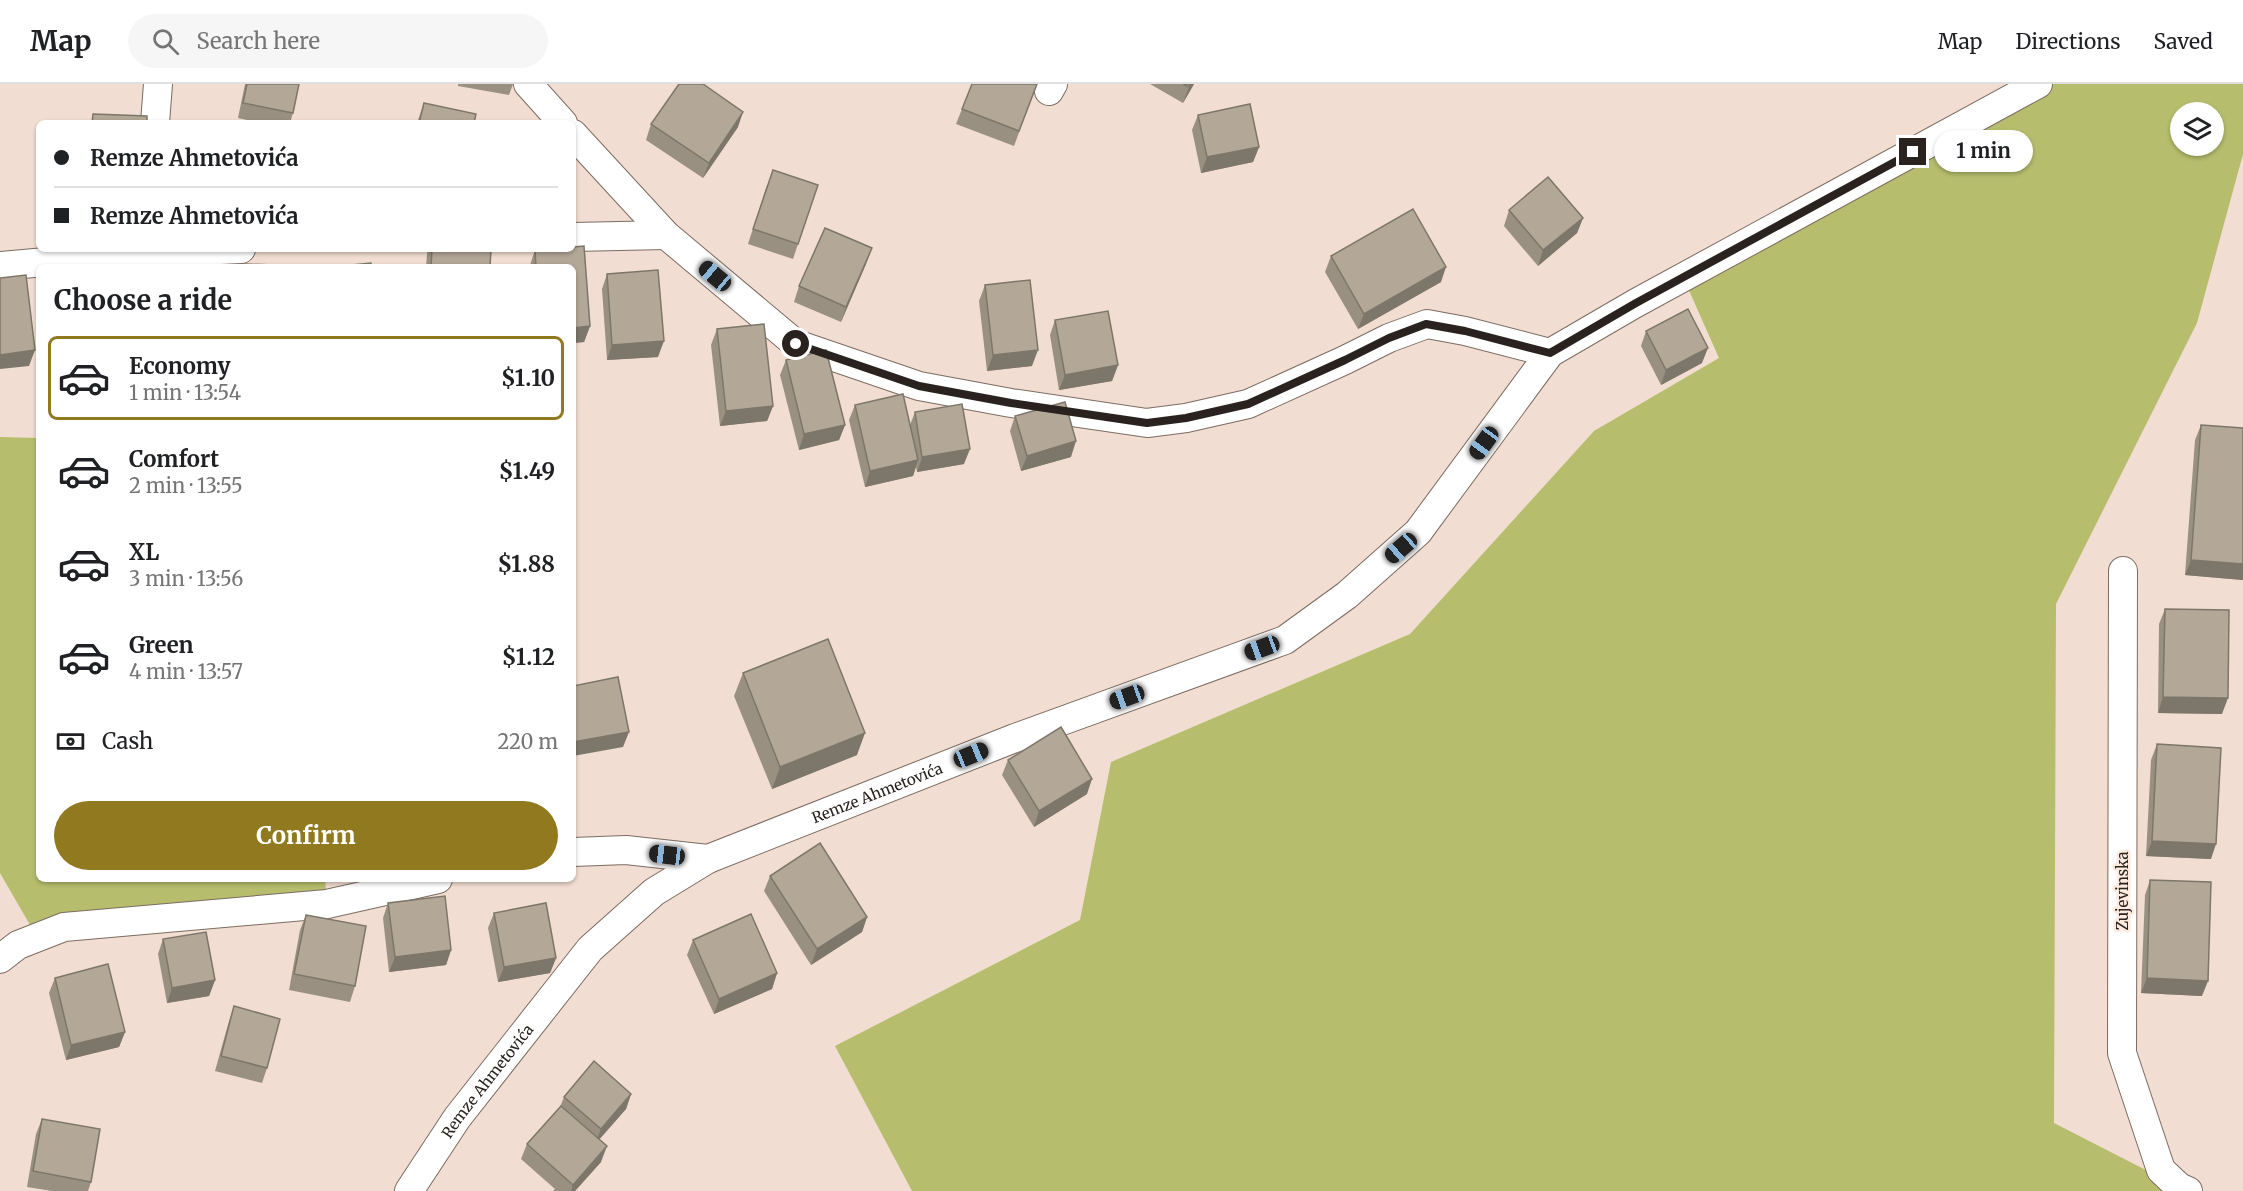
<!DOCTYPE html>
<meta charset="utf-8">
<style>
:root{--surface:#fff;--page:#f6f6f6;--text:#202124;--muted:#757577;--line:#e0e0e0;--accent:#917920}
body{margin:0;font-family:Merriweather,serif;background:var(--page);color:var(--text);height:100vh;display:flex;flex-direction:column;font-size:22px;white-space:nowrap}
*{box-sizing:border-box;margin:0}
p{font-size:20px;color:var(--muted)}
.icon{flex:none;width:33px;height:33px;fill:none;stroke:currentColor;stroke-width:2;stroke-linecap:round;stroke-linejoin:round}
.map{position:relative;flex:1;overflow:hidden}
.drawer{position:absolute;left:36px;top:180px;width:540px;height:618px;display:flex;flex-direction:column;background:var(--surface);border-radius:9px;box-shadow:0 2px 4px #0004}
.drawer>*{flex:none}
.banner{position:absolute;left:36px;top:36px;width:540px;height:132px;border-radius:9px;box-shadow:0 2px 4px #0004;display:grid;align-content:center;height:132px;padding:0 18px;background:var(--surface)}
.buttons{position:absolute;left:2170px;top:18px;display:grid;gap:12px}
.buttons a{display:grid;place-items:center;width:54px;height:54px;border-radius:50%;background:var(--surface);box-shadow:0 2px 4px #0004;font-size:30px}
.end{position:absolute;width:27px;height:27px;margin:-14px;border:8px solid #29221e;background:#fff;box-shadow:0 0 0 3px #fff}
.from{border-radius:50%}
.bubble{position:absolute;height:42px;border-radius:21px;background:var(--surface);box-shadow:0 2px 4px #0004;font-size:20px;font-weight:700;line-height:42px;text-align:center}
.car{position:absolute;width:18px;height:36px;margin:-18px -9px;border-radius:8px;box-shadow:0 0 4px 2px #0007;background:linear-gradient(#222 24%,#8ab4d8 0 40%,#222 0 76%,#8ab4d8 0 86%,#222 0)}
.banner b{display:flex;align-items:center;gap:21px;height:57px;font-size:22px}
.banner b+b{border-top:2px solid var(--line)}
.banner i{width:15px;height:15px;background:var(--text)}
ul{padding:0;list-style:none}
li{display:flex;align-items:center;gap:18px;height:84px;margin:0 12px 9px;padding:0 6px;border:3px solid transparent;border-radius:9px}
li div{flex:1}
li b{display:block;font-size:22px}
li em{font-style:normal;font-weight:700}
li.on{border-color:var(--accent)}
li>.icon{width:54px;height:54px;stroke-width:1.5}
h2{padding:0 18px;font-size:27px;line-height:72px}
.pay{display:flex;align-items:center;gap:15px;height:66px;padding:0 18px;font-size:22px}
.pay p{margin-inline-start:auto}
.primary-button{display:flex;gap:12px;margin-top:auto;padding:12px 18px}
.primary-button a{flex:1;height:69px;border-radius:36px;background:var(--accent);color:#fff;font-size:24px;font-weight:700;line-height:69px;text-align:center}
header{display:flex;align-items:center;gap:36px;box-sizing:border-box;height:84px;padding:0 30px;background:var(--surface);border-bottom:2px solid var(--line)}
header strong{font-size:28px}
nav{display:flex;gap:33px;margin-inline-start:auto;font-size:21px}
.search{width:420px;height:54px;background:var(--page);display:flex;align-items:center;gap:15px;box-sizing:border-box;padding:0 21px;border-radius:33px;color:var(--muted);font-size:22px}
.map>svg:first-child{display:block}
.green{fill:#b6be6d;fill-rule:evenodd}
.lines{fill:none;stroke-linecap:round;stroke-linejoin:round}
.minor-casing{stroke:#7c6c61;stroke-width:30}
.minor{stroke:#fff;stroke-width:28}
.wall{fill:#9a9082}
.shaded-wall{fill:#7d766a}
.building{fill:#b3a897;stroke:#7d766a;stroke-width:1.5}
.route{stroke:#29221e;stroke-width:8}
.labels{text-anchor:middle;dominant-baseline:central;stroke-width:5;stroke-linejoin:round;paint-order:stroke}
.street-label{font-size:15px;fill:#29221e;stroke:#feeade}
</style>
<header>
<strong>Map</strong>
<div class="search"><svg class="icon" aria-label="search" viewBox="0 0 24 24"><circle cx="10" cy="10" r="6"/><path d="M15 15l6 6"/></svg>Search here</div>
<nav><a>Map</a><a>Directions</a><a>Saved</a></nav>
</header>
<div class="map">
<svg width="2243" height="1107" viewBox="0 0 2243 1107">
<rect width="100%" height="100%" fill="#f1ddd1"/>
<g class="green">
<path d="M2038,0H2243V70L2197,239L2056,520L2054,1039L2179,1103L2193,1107H912L835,962L1080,836L1111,678L1410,550L1594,347L1719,274L1683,193ZM2181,28H2214V62H2181Z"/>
<path d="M0,353L39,354V795H325L327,820L37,853L0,789Z"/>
</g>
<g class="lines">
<g class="minor-casing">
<g id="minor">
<path d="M528,0L563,39"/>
<path d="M1049,7L1053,0"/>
<path d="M155,39L158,0"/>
<path d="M573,50L666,151L796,260L919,302L1011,319L1147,339L1186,334L1248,320L1345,276L1389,254L1427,240L1465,247L1550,269"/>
<path d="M573,153L666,151"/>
<path d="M0,182L135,170L241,165"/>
<path d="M2123,487L2122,969L2161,1086L2179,1103L2188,1107"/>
<path d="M573,768L626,766L708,775"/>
<path d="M0,875L18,861L64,843L327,820L438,795"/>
<path id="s1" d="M409,1107L457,1034L590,865L654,808L708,775L1015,654L1285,556L1347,511L1418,448L1550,269L1636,219L2038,0"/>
</g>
</g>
<use href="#minor" class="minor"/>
</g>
<g class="wall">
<path d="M245,0H299L293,29L290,39H261L238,34Z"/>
<path d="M458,0H513L509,11L458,2Z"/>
<path d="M972,0H1037L1014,62L956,40Z"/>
<path d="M1150,0H1194L1183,19Z"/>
<path d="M424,19L474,39H417Z"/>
<path d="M1198,31L1259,63L1253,78L1201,89L1192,46Z"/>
<path d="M651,40L738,43L703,94L646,56Z"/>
<path d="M767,101L798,160L793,175L748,160Z"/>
<path d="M1509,126L1583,134L1577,149L1538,182L1504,142Z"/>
<path d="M584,162L590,242L584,258L573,259V183H530V181L535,166L573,165V163Z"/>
<path d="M428,165H491L490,183H426L427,170Z"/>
<path d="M1331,172L1441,198L1358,245L1325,188Z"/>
<path d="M866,180L841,238L794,218L799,202Z"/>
<path d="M607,190L658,273L607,276L602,205Z"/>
<path d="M985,201L1032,282L987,287L979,217Z"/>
<path d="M1055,236L1118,281L1112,297L1059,306L1050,251Z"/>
<path d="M717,245L773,322L767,337L720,342L711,261Z"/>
<path d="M1646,247L1702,279L1661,301L1641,262Z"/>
<path d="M786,276L845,341L839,356L799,366L780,291Z"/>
<path d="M855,321L910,341L915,328L964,380L917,388L916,383L913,392L865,403L849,336Z"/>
<path d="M1015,332L1071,373L1021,387L1010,347Z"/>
<path d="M2201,341L2243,344V496L2185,491L2195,356Z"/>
<path d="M2165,525L2222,630L2158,629L2159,540Z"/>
<path d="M743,589L857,671L772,705L734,612Z"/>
<path d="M2157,660L2211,775L2146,772L2151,676Z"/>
<path d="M1008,676L1087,710L1034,743L1002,691Z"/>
<path d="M770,792L867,833L862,848L811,881L764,807Z"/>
<path d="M2150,796L2202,912L2141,909L2145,811Z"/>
<path d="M388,819L451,866L446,881L389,888L383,834Z"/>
<path d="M494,829L556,874L550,889L498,898L488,844Z"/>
<path d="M306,831L355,902L350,918L289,906L300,846Z"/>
<path d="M163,855L215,896L209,912L167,919L158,870Z"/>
<path d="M693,856L777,889L772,905L714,930L687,871Z"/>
<path d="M55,894L125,948L119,963L66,976L49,909Z"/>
<path d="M234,922L267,984L262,999L215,987L229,937Z"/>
<path d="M631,1010L626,1025L599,1056L601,1078L575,1107H553L555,1105L521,1075L527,1060L560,1023L564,1013Z"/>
<path d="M42,1035L91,1098L88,1107H52L27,1103L36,1050Z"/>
</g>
<g class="shaded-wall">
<path d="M1190,0H1194L1183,19L1189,3Z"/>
<path d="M743,28L738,43L703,94L709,79Z"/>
<path d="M1259,63L1253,78L1201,89L1207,73Z"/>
<path d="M1583,134L1577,149L1538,182L1543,166Z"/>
<path d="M872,164L866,180L841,238L846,223Z"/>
<path d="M1446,183L1441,198L1358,245L1364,230Z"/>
<path d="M590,242L584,258L573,259V244Z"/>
<path d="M664,257L658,273L607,276L612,261Z"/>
<path d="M1708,264L1702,279L1661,301L1666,286Z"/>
<path d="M35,266L29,282L0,285V271Z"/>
<path d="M1038,266L1032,282L987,287L993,271Z"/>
<path d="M1118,281L1112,297L1059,306L1065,291Z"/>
<path d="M773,322L767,337L720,342L726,327Z"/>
<path d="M845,341L839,356L799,366L804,350Z"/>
<path d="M1076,357L1071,373L1021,387L1027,372Z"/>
<path d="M970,365L964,380L917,388L922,373Z"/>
<path d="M918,376L913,392L865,403L870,387Z"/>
<path d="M2191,476L2243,480V496L2185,491Z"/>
<path d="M2163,613L2228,614L2222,630L2158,629Z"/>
<path d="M629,648L623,663L573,672V658Z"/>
<path d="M865,649L857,671L772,705L780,683Z"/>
<path d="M1092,695L1087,710L1034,743L1039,727Z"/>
<path d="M2152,757L2216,760L2211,775L2146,772Z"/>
<path d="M867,833L862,848L811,881L817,865Z"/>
<path d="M451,866L446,881L389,888L395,873Z"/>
<path d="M556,874L550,889L498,898L504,883Z"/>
<path d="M777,889L772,905L714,930L719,915Z"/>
<path d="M2147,894L2208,897L2202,912L2141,909Z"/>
<path d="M215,896L209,912L167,919L172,904Z"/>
<path d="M125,948L119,963L66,976L71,961Z"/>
<path d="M631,1010L626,1025L595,1060L601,1045Z"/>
<path d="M607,1062L601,1078L575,1107H571L573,1101Z"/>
</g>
<g class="building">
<path d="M247,0H299L293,29L243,19Z"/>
<path d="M679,0H703L743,28L709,79L651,40Z"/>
<path d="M972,0H1037L1019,47L962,25Z"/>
<path d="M1183,0H1190L1189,3Z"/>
<path d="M424,19L476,30L474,39H419Z"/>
<path d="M1250,20L1259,63L1207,73L1198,31Z"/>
<path d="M93,30L147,32V39H92Z"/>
<path d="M773,86L818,101L798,160L753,145Z"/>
<path d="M1548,93L1583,134L1543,166L1509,126Z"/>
<path d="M1413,125L1446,183L1364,230L1331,172Z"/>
<path d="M825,144L872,164L846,223L799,202Z"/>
<path d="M584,162L590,242L573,244V183H536L535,166L573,165V163Z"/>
<path d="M432,165H491L490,183H431Z"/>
<path d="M371,179V183H331Z"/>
<path d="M243,180L302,182V183H243Z"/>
<path d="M658,186L664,257L612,261L607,190Z"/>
<path d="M26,191L35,266L0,271V194Z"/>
<path d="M1030,196L1038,266L993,271L985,201Z"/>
<path d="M1688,225L1708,264L1666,286L1646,247Z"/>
<path d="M1108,227L1118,281L1065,291L1055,236Z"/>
<path d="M764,240L773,322L726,327L717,245Z"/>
<path d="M826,266L845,341L804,350L786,276Z"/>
<path d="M903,310L918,376L870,387L855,321Z"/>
<path d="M1065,318L1076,357L1027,372L1015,332Z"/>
<path d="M962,320L970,365L922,373L915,328Z"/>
<path d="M2201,341L2243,344V480L2191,476Z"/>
<path d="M2165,525L2229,526L2228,614L2163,613Z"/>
<path d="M828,555L865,649L780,683L743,589Z"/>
<path d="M618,593L629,648L573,658V602Z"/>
<path d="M1061,643L1092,695L1039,727L1008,676Z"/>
<path d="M2157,660L2221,664L2216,760L2152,757Z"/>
<path d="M820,759L867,833L817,865L770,792Z"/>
<path d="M2150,796L2211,798L2208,897L2147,894Z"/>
<path d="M445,812L451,866L395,873L388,819Z"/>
<path d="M546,819L556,874L504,883L494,829Z"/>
<path d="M751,830L777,889L719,915L693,856Z"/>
<path d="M306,831L366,842L355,902L294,890Z"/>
<path d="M206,848L215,896L172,904L163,855Z"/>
<path d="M108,880L125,948L71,961L55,894Z"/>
<path d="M234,922L280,935L267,984L221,972Z"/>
<path d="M594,977L631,1010L601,1045L564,1013Z"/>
<path d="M561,1022L607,1062L573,1101L527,1060Z"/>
<path d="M42,1035L100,1045L91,1098L33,1087Z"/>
</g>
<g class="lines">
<path class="route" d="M796,260L919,302L1011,319L1147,339L1186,334L1248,320L1345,276L1389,254L1426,240L1465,247L1550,269L1636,219L1913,68"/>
</g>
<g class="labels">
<g class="street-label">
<text stroke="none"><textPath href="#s1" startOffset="633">Remze Ahmetovića</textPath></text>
<text transform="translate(2122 807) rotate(-90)">Zujevinska</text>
<text stroke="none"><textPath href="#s1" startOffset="135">Remze Ahmetovića</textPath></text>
</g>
</g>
</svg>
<div class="buttons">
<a><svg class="icon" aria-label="layers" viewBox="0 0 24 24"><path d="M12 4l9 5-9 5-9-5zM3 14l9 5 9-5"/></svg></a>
</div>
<i class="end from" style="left:796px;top:260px"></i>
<i class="end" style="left:1913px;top:68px"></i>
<div class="bubble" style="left:1934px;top:46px;width:99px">1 min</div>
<i class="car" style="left:715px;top:192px;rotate:310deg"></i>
<i class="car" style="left:1484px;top:359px;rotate:216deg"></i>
<i class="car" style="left:1401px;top:464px;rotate:229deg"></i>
<i class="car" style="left:1262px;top:564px;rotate:250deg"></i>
<i class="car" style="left:1127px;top:613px;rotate:250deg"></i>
<i class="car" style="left:971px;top:671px;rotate:68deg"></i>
<i class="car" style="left:667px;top:771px;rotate:277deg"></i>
<div class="banner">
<b><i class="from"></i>Remze Ahmetovića</b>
<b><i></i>Remze Ahmetovića</b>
</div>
<section class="drawer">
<h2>Choose a ride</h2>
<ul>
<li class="on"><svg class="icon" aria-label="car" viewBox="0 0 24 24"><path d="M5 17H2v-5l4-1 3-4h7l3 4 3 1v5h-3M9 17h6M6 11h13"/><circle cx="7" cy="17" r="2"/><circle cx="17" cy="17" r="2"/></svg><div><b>Economy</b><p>1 min · 13:54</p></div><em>$1.10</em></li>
<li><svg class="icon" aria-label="car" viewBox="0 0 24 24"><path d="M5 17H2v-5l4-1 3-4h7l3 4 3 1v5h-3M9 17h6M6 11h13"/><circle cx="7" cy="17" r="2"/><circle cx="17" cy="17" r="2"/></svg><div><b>Comfort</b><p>2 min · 13:55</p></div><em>$1.49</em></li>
<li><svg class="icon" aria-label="car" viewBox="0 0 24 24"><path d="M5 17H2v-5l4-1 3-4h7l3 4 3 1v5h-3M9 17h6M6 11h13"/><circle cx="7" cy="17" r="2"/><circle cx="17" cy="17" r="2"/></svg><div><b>XL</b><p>3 min · 13:56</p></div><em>$1.88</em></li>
<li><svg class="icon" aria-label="car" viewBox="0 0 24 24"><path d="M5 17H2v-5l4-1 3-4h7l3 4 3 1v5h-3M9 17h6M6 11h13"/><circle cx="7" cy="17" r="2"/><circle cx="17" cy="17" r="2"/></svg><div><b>Green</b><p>4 min · 13:57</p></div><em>$1.12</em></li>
</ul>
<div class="pay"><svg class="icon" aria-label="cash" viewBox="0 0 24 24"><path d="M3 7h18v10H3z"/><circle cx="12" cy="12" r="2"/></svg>Cash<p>220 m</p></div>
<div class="primary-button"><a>Confirm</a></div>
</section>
</div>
